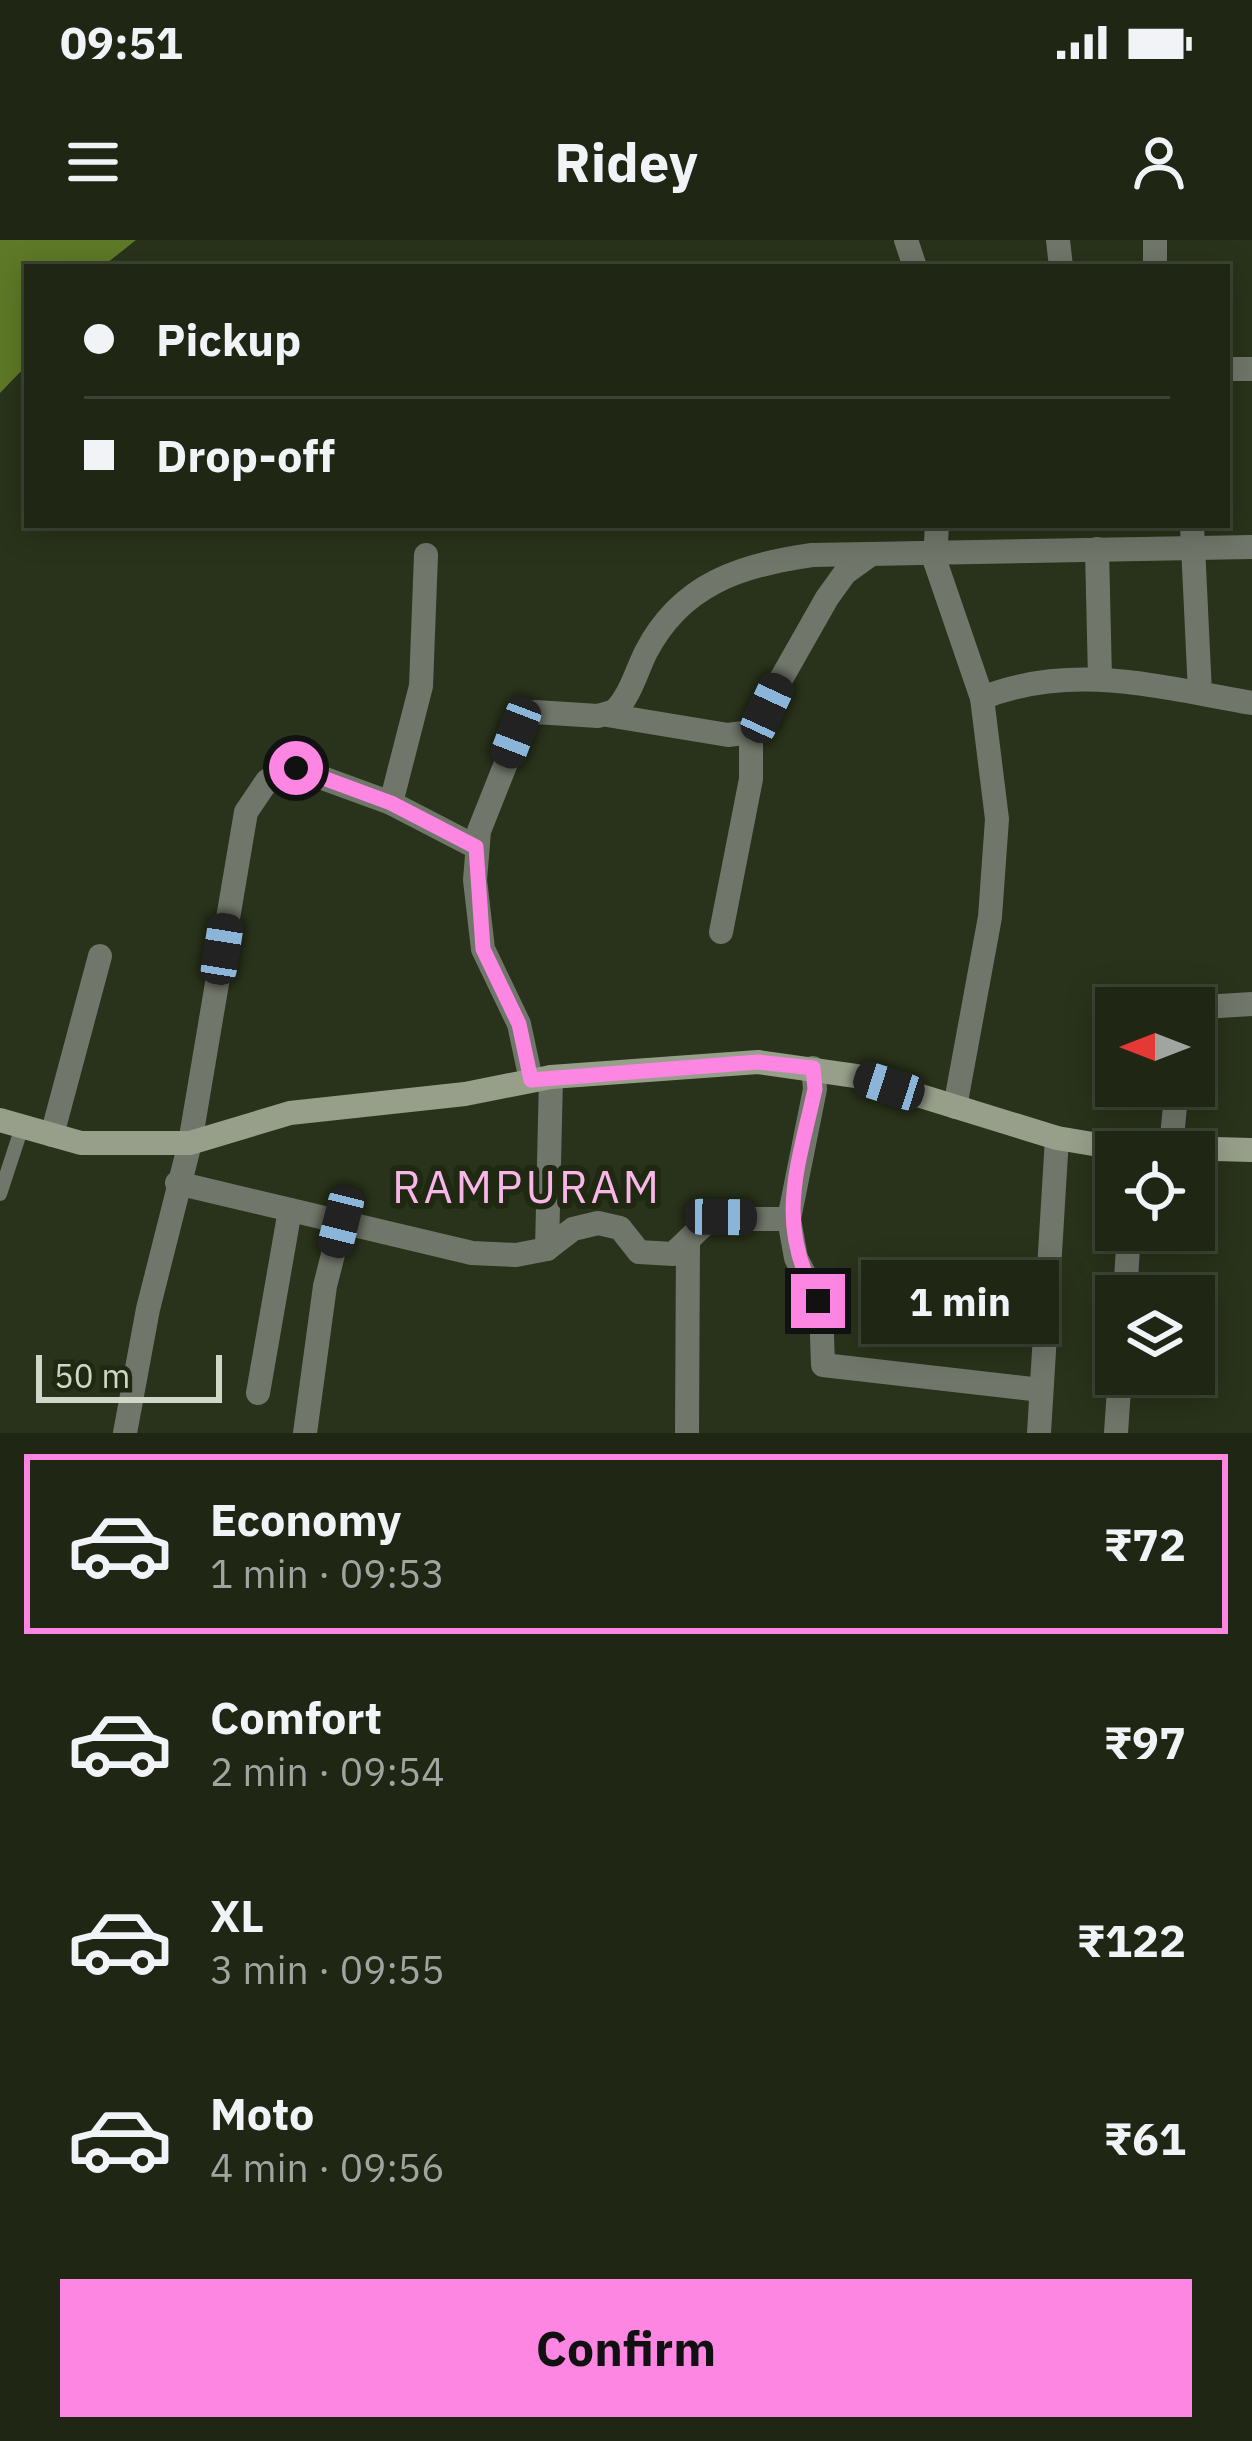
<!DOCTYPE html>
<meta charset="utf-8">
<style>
:root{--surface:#1f2614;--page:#272e1d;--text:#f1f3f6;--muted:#a1a5a0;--line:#3c4334;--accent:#fd86e3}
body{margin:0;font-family:"IBM Plex Sans",sans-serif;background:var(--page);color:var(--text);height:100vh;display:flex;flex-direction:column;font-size:45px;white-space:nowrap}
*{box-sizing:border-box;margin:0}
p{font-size:39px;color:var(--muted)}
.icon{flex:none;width:66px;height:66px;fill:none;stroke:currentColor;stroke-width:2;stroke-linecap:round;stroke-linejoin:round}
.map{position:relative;height:1193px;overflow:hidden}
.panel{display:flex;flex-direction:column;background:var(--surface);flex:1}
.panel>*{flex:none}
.top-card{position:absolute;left:24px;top:24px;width:1206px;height:264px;border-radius:0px;box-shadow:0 6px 30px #0003,0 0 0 3px var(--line);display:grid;align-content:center;height:264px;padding:0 60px;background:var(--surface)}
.needle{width:78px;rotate:270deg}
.buttons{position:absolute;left:1095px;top:747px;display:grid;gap:24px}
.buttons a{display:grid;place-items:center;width:120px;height:120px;border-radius:0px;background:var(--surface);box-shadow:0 6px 30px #0003,0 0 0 3px var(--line);font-size:60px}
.scale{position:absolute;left:36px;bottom:30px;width:186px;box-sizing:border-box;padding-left:12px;border:6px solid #d1d7c8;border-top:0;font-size:33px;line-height:42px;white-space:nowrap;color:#d1d7c8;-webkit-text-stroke:9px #1f2810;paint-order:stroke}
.end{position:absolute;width:54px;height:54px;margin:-27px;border:15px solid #fd86e3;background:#111;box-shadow:0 0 0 6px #111}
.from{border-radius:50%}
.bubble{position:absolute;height:84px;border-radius:0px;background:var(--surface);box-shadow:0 6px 30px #0003,0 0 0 3px var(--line);font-size:39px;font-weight:700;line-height:84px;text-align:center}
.car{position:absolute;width:36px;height:72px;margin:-36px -18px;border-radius:15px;box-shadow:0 0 9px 3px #0007;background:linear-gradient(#222 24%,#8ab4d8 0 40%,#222 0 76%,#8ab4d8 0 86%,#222 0)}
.top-card b{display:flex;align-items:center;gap:42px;height:114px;font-size:45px}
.top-card b+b{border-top:3px solid var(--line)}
.top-card i{width:30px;height:30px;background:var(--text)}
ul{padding:21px 0 0;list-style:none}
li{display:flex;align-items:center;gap:36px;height:180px;margin:0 24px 18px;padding:0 36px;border:6px solid transparent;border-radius:0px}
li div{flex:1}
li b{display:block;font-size:45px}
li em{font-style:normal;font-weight:700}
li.current{border-color:var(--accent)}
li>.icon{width:108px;height:108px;stroke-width:1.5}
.primary-button{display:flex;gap:24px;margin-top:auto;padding:24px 60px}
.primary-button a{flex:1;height:138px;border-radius:0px;background:var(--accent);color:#111;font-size:48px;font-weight:700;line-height:138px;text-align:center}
.status{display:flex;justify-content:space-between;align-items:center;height:84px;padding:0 60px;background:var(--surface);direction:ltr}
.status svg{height:33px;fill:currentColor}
header{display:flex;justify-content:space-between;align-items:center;height:156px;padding:0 60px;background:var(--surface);font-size:54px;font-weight:700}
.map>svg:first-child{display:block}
.water{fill:#5e7927}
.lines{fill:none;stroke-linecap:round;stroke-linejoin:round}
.service{stroke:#71766a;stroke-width:14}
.minor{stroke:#71766a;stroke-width:24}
.secondary{stroke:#979f8b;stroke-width:24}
.route{stroke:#fd86e3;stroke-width:15}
.labels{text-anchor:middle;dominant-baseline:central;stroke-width:12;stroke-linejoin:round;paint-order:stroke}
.quarter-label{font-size:45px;letter-spacing:3px;fill:#f9b6e8;stroke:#1f2810}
</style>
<div class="status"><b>09:51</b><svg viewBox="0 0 49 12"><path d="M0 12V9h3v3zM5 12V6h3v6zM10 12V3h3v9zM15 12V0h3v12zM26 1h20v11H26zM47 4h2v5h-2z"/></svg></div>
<header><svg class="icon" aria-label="menu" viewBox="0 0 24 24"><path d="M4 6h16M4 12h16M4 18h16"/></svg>Ridey<svg class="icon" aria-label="person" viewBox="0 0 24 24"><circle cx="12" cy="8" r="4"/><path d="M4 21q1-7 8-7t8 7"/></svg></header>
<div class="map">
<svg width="1252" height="1193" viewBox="0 0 1252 1193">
<rect width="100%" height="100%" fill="#29321a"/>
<path class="water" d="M0,0H136L102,27H27V125L0,153Z"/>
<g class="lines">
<path class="service" d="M0,954L22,887"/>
<g class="minor">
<path d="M906,0L915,27"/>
<path d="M1058,0L1061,27"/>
<path d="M1155,0V27"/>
<path d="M1227,129H1252"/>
<path d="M937,285L935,321L982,458L997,579L990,677L955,867"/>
<path d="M1192,285L1200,453"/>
<path d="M1097,309L1100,439"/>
<path d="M982,458C1072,422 1160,447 1252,463"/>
<path d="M607,475L728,495L751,492L827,358L845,333L870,315"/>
<path d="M391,563L421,446L426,315"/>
<path d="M721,692L751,539V492"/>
<path d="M1188,768L1252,764"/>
<path d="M813,828L815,849L789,979L796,1018L821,1067L823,1125L1041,1150"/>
<path d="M531,840L519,784L483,709L475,640L479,591L522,483L535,472L598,476L615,471C631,454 636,432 646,412C681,344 741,325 812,315L1252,307"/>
<path d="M52,895L100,716"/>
<path d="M1171,907L1177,846"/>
<path d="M177,943L472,1013L516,1015L547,1009L573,989L598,983L620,988L639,1012L673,1014L710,979H789"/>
<path d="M547,1009L551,837"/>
<path d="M1125,1056L1129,990"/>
<path d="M258,1153L290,970"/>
<path d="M125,1193L148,1069L190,903L246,572L267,541L295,528L391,563L476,607"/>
<path d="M305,1193L325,1046L341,983"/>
<path d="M687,1193L688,1000"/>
<path d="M1039,1193L1057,898"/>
<path d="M1116,1193L1120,1134"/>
</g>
<path class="secondary" d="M0,880L81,903H190L290,873L465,854L551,837L758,822L856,836L1057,898L1105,906L1252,910"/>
</g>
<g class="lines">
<path class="route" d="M296,528L391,563L476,607L483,709L519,784L531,840L758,822L813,828L815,849C797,931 775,983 818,1061"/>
</g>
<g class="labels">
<g class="quarter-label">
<text x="527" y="946">RAMPURAM</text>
</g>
</g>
</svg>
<div class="buttons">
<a><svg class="needle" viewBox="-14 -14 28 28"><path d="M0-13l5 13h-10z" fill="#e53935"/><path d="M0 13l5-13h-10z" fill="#a1a5a0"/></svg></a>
<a><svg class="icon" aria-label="locate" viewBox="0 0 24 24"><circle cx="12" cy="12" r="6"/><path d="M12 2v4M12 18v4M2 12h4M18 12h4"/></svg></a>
<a><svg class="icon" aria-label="layers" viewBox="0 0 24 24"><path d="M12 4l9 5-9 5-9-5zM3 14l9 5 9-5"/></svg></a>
</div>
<div class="scale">50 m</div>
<i class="end from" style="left:296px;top:528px"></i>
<i class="end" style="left:818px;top:1061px"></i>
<div class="bubble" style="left:861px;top:1020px;width:198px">1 min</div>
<i class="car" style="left:767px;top:468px;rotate:25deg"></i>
<i class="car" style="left:516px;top:493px;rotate:201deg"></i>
<i class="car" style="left:222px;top:709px;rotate:9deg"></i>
<i class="car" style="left:889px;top:846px;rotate:288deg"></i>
<i class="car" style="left:721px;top:977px;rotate:91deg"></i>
<i class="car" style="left:341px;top:982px;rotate:194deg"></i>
<div class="top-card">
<b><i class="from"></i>Pickup</b>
<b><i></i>Drop-off</b>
</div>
</div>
<section class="panel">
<ul>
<li class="current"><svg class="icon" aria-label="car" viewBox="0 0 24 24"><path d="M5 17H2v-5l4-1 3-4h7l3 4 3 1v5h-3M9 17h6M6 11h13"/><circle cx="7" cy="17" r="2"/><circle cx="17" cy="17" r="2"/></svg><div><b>Economy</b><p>1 min · 09:53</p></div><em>₹72</em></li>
<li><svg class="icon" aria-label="car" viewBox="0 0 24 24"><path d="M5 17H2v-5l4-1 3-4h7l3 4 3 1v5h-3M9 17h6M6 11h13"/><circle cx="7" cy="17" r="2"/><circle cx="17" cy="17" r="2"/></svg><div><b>Comfort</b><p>2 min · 09:54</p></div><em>₹97</em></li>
<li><svg class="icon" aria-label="car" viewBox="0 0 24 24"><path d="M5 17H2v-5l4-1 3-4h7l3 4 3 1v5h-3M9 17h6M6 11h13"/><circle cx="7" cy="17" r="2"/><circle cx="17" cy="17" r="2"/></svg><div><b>XL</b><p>3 min · 09:55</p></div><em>₹122</em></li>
<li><svg class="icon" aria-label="car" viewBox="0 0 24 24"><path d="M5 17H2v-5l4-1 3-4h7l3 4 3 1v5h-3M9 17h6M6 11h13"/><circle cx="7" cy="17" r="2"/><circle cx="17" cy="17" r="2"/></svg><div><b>Moto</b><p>4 min · 09:56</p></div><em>₹61</em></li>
</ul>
<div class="primary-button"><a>Confirm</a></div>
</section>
